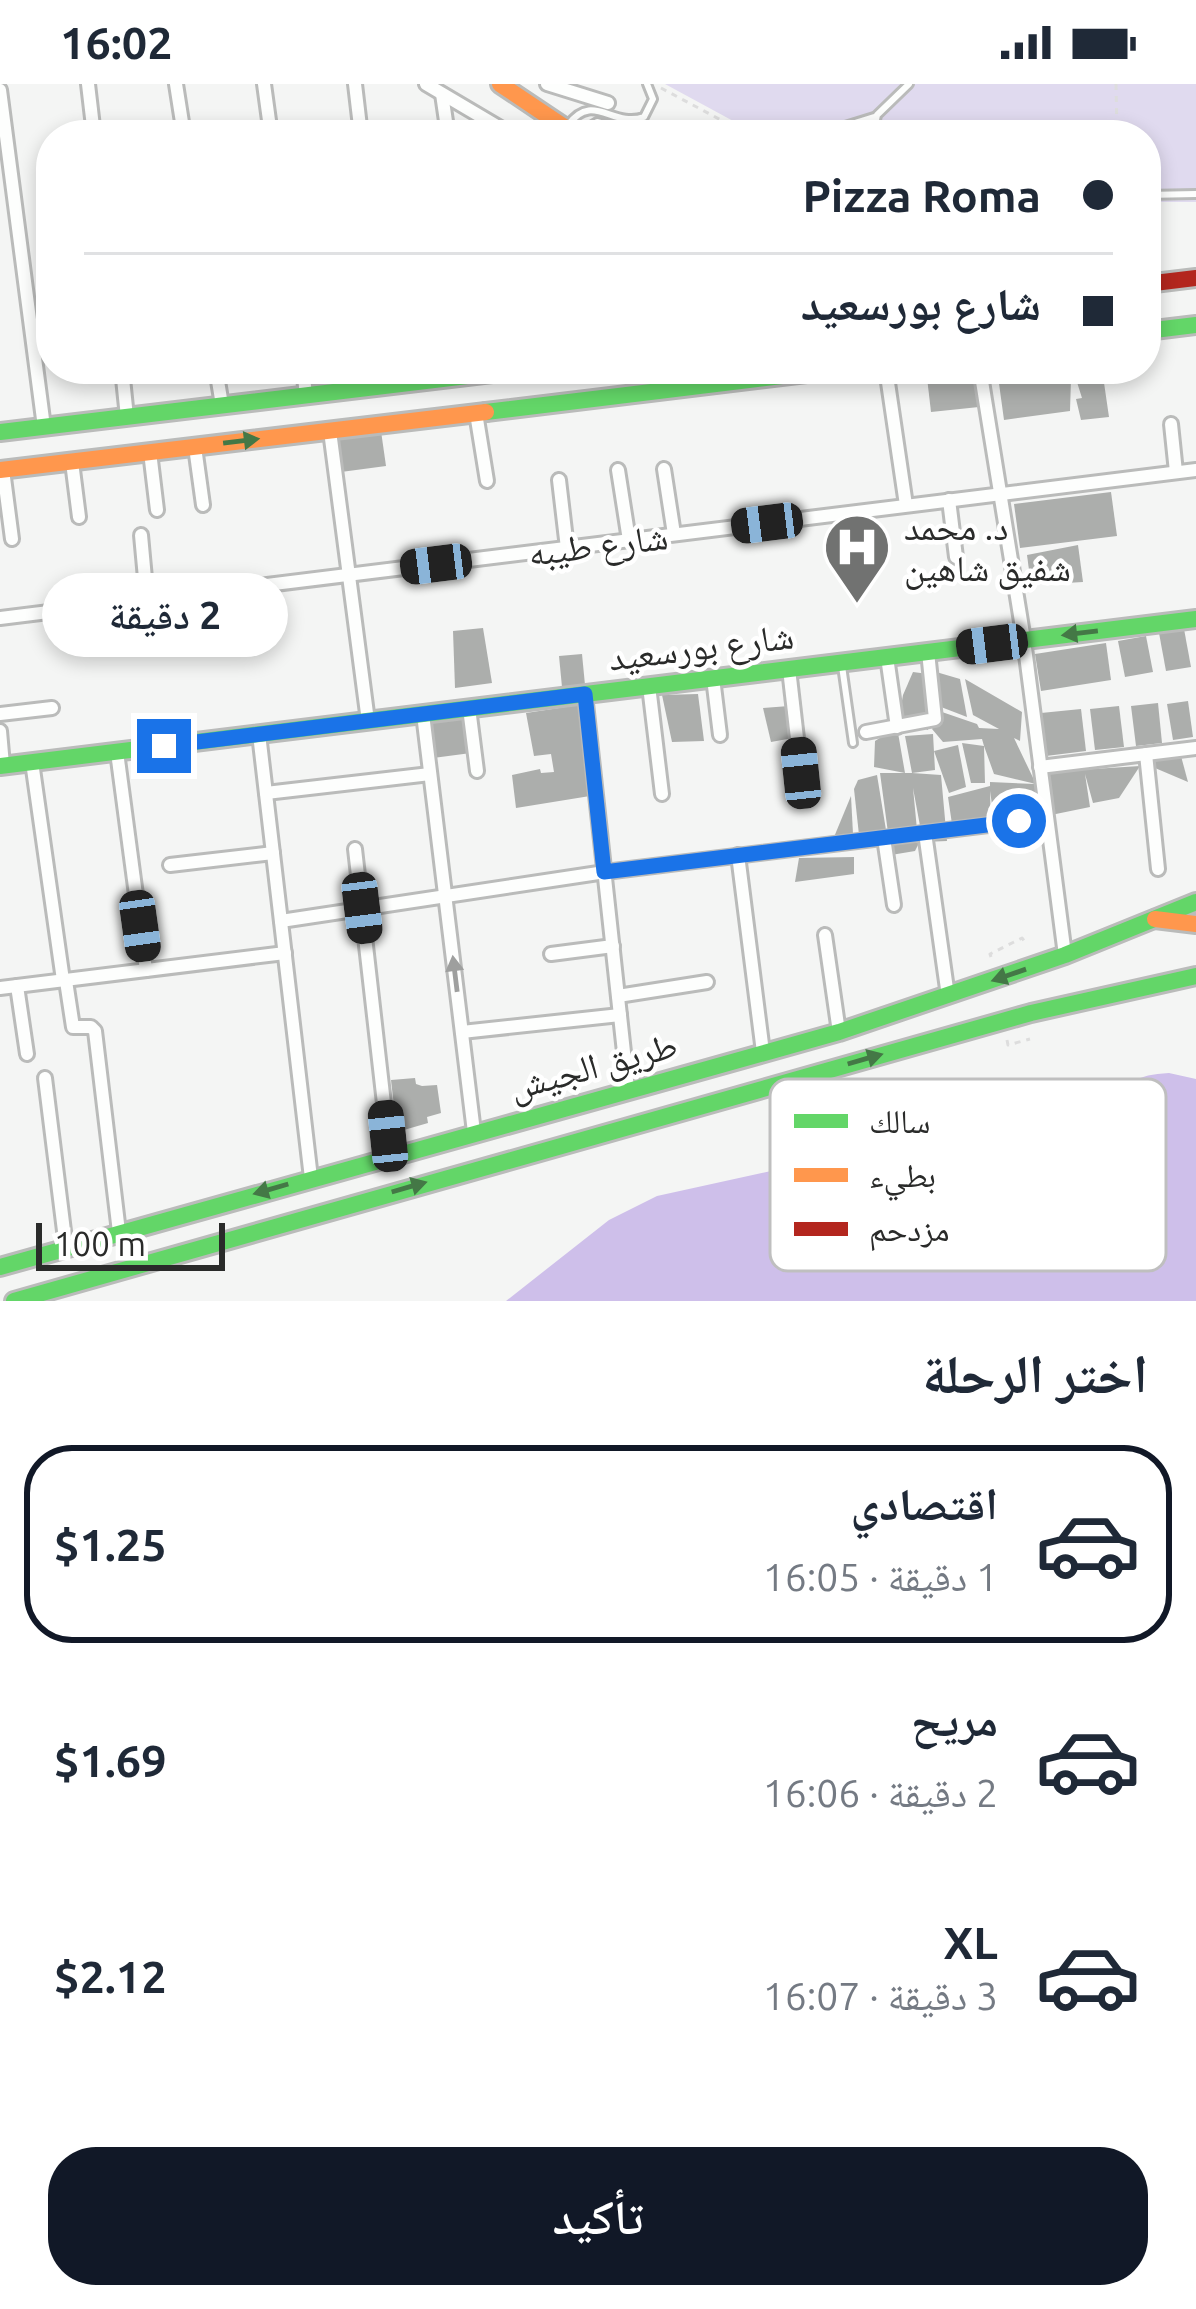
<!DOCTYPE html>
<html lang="ar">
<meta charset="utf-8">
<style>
:root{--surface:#fff;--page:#f2f2f3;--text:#1f2937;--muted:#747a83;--line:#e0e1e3;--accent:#111827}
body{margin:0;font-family:Ubuntu,"Noto Naskh Arabic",sans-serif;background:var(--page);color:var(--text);direction:rtl;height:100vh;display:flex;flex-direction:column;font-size:45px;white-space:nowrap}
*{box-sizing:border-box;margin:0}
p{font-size:39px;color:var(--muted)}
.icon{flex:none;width:66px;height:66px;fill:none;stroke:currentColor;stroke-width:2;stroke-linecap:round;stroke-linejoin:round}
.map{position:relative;height:1217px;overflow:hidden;direction:ltr}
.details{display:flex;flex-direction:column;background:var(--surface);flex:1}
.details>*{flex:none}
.guide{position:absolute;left:36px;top:36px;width:1125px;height:264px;border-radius:48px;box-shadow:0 6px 18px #0003;direction:rtl;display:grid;align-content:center;height:264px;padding:0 48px;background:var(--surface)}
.scale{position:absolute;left:36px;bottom:30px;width:189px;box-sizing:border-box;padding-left:12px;border:6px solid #2a2b2a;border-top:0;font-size:33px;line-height:42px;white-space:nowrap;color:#2a2b2a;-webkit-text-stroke:9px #fff;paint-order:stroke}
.end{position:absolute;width:54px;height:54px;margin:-27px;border:15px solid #1a73e8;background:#fff;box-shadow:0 0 0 6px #fff}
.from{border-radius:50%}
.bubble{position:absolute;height:84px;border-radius:42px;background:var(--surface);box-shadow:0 6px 18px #0003;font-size:39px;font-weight:600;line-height:84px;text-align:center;direction:rtl}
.car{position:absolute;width:36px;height:72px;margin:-36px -18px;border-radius:15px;box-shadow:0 0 9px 3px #0007;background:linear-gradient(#222 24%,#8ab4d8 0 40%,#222 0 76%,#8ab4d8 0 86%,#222 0)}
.guide b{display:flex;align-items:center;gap:42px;height:114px;font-size:45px}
.guide b+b{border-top:3px solid var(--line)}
.guide i{width:30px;height:30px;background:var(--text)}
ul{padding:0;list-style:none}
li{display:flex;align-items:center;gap:36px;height:198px;margin:0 24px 18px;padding:0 24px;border:6px solid transparent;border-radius:48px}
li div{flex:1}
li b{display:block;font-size:45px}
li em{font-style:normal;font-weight:600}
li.active{border-color:var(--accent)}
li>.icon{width:108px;height:108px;stroke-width:1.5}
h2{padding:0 48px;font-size:54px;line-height:144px}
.cta{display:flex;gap:24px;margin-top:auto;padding:24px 48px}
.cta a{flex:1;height:138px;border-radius:48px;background:var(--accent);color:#fff;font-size:48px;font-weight:600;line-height:138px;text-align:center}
.status{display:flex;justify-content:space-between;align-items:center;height:84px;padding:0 60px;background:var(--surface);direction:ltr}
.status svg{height:33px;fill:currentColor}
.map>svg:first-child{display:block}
.green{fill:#e0daef}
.water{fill:#cebfea}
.building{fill:#acaeac}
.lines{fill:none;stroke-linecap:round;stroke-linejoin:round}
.lane-casing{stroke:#babbba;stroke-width:12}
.street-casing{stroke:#babbba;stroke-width:18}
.fast-casing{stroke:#babbba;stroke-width:22}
.slow-casing{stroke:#babbba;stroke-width:22}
.jam-casing{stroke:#babbba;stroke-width:22}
.path{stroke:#ddd;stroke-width:3;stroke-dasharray:6 6;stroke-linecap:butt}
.lane{stroke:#fdfefd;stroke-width:6}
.street{stroke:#fdfefd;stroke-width:12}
.fast{stroke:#63d668;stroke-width:16}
.slow{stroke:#ff974d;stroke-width:16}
.jam{stroke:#b3261e;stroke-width:16}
.oneway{fill:#447846}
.oneway2{fill:#9e9f9e}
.route{stroke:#1a73e8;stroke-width:15}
.labels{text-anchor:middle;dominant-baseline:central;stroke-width:9;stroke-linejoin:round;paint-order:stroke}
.poi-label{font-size:36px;fill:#2a2b2a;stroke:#fff;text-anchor:start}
.street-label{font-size:36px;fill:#2a2b2a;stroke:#fff}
.key{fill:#fff;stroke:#bfbfbf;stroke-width:3}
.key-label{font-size:33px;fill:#2a2b2a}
</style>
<div class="status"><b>16:02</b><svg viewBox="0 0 49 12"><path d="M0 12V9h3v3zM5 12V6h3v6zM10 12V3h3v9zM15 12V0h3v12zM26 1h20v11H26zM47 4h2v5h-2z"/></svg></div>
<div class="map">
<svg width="1196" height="1217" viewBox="0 0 1196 1217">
<rect width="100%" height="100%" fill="#f4f5f4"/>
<path class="green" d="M665,0H1196V118H1146V51H759Z"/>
<path class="water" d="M1169,989L1196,995V1217H506L609,1136L657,1112L789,1083L938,1040L969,1043L1049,1039L1114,1026C1126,997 1136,991 1169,989Z"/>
<g class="building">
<path d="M305,285H338L340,299L320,301L318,294H304Z"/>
<path d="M343,285H383L385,297L345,303Z"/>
<path d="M926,285H967L975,291L979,323L931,328Z"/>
<path d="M997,285H1102L1109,333L1081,336L1076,315L1082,314L1076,295H1071L1070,327L1004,336Z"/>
<path d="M381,347L386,382L341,388L337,353Z"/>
<path d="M1111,408L1117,452L1020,464L1014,420Z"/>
<path d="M1078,461L1083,498L1031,501L1027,471Z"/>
<path d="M483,544L492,599L455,604L453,547Z"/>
<path d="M1184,545L1191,583L1166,587L1159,549Z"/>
<path d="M1146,552L1153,588L1125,593L1118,557Z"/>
<path d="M1106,559L1111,596L1041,607L1035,570Z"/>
<path d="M582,570L585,601L562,603L559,572Z"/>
<path d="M926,585L960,595L967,633L941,623Z"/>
<path d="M913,588L928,590L932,623L928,646L903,636L900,628L903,611Z"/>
<path d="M965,595L1022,628L1020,657L1014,654L1036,700L1040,732L994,734L990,707L991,741L952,740L948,713L990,702V698L1036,700L994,690L984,662L985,699H971L962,659L984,662L982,655L943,658L932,645L942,628L977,640L979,644L999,645L973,631Z"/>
<path d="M698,610L704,657L672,658L662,611Z"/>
<path d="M1188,617L1193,653L1173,656L1167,620Z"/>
<path d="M1158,619L1162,659L1136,662L1131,622Z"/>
<path d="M579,621L590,712L516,724L512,691L540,685L541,689L554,688L551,670L534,672L526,629Z"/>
<path d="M789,622L793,654L771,658L763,624Z"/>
<path d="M1119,622L1124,663L1095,666L1090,625Z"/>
<path d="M1081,625L1086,667L1046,672L1041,629Z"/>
<path d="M465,634L471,669L433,674L428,640Z"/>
<path d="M897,643L905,689H912L905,652L933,650L935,686L912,689L941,691L947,757L923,758L913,704L918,756L904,757L919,759L915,767L891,771L880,689H905L874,683L875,657Z"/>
<path d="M958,661L966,703L949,709L934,667Z"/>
<path d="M1181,672L1188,698L1155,684L1154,677Z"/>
<path d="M1140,682L1119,714L1093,719L1085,690L1090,723L1051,731L1047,688Z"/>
<path d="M877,691L886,746L859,751L854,705L858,696Z"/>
<path d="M851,712L853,750L834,753Z"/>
<path d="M854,773V790L795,798L799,774Z"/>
<path d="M415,994L416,1000L422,1002L437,1001L441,1029L427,1033L428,1039L397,1048L391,996Z"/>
</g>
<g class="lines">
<g class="lane-casing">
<g id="lane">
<path d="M568,41C593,7 612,44 644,33L653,15L647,0"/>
<path d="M576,51L597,38L637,49L667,42L689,51"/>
<path d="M816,51L874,33"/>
<path d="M873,51L877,31L909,0"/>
<path d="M1146,111L1196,110"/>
<path d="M842,582L853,659"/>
</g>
</g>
<g class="street-casing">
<g id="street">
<path d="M88,0L94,51"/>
<path d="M176,0L184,51"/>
<path d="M264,0L271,51"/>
<path d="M355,0L361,51"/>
<path d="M426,0L512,51"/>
<path d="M547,0L608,19"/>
<path d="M0,6L44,343"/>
<path d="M442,10L448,51"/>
<path d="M122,285L127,333"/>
<path d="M216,285L222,321"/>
<path d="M303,285L306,311"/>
<path d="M886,285L906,421"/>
<path d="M980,285L1024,556L1065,871"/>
<path d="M476,329L487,397"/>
<path d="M1171,340L1176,388"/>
<path d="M330,347L368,637"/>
<path d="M195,363L203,421"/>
<path d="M150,368L157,426"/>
<path d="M72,378L79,433"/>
<path d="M664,385L674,450"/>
<path d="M3,386L12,455"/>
<path d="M618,386L629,456"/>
<path d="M559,396L567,464"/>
<path d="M949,416L956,473"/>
<path d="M141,451L147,516"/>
<path d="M0,534L1196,386"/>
<path d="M887,573L897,643"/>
<path d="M789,585L801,689"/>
<path d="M713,594L720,651"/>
<path d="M649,602L662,710"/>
<path d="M585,610L628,1005"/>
<path d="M469,624L477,687"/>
<path d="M0,630L52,624"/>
<path d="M423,630L474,1048"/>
<path d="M0,647L3,681"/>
<path d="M866,648L935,635L928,568"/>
<path d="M259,650L311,1094"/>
<path d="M117,668L146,886"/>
<path d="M1146,670L1158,785"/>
<path d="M32,678L63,896"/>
<path d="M1040,683L1196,664"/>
<path d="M266,709L430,690"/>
<path d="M925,749L948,912"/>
<path d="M884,754L894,821"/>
<path d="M355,765L390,1072"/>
<path d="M738,771L763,968"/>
<path d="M170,781L273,769"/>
<path d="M281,837L605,788L1046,734"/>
<path d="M825,851L839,948"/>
<path d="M551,870L613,862"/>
<path d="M66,897L73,943H91L95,947L119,1148"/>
<path d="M17,902L27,970"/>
<path d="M0,904L285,869"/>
<path d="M618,912L707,898"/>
<path d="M462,948L620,931"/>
<path d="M45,994L66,1163"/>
</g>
</g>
<g class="fast-casing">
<g id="fast">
<path d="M1146,247L1196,241"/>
<path d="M486,328L840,285"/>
<path d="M0,348L526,285"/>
<path d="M0,682L1196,535"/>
<path d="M0,1183L839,948L1065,871L1196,818"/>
<path d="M14,1217L1031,929L1196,892"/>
</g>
</g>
<g class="slow-casing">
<g id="slow">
<path d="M500,0L576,51"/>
<path d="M0,386L486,328"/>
<path d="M1155,835L1196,840"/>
</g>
</g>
<g class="jam-casing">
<path id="jam" d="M1146,200L1196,194"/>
</g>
<g class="path">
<path d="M1116,0L1117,51"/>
<path d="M661,4L749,51"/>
<path d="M981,51L1118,48"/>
<path d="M991,873L990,870L1022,854L1025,858"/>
<path d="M1007,956L1008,961L1030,955"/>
</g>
<use href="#lane" class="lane"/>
<use href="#street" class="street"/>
<use href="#fast" class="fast"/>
<use href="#slow" class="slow"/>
<use href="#jam" class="jam"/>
</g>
<defs><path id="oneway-solid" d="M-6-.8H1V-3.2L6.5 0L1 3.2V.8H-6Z" transform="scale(3)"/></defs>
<g class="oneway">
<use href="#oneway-solid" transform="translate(241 357) rotate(-7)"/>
<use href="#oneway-solid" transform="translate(1080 549) rotate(173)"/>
<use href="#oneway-solid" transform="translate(1009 891) rotate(161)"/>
<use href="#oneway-solid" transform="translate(865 975) rotate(-16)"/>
<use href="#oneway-solid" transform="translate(409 1103) rotate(-16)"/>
<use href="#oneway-solid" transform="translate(271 1105) rotate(164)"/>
</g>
<use class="oneway2" href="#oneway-solid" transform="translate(455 890) rotate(-97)"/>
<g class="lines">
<path class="route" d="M164,662L585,610L604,788L1019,737"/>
</g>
<defs>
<g id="hospital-pin" transform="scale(3.45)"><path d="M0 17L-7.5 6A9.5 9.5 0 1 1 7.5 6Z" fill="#717271" stroke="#fff"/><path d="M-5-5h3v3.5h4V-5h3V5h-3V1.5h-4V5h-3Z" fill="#fff"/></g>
</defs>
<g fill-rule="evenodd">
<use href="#hospital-pin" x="857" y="463"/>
</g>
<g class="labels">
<g class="poi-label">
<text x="904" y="442">د. محمد<tspan x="904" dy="41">شفيق شاهين</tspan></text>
</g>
<g class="street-label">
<text transform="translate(598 460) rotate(-7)">شارع طيبه</text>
<text transform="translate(701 562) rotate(-7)">شارع بورسعيد</text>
<text transform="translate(593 981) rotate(-15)">طريق الجيش</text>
</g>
</g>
<rect x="770" y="995" width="396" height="192" rx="18" class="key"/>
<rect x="794" y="1030" width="54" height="14" fill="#63d668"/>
<rect x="794" y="1084" width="54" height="14" fill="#ff974d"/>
<rect x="794" y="1138" width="54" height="14" fill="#b3261e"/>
<g class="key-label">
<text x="869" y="1049">سالك</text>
<text x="869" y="1103">بطيء</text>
<text x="869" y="1157">مزدحم</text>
</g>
</svg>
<div class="scale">100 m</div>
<i class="end from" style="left:1019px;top:737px"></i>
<i class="end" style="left:164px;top:662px"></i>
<div class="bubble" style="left:42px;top:489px;width:246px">2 دقيقة</div>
<i class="car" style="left:767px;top:439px;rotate:263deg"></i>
<i class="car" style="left:436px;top:480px;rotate:263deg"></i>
<i class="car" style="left:992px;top:560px;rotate:263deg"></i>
<i class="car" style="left:801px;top:689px;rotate:354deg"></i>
<i class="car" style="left:362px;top:824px;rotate:173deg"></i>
<i class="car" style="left:140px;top:842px;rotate:172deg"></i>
<i class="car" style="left:388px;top:1052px;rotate:354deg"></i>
<div class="guide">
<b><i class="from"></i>Pizza Roma</b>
<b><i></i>شارع بورسعيد</b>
</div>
</div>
<section class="details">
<h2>اختر الرحلة</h2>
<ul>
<li class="active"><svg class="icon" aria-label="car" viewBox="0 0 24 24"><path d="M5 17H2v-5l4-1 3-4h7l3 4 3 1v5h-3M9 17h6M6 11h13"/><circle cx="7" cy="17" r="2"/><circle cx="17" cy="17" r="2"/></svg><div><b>اقتصادي</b><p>1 دقيقة · 16:05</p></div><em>$1.25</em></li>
<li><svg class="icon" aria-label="car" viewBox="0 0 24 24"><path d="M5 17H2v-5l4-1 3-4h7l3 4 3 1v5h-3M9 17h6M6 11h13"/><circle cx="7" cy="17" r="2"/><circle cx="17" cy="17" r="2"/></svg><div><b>مريح</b><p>2 دقيقة · 16:06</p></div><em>$1.69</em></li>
<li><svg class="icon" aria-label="car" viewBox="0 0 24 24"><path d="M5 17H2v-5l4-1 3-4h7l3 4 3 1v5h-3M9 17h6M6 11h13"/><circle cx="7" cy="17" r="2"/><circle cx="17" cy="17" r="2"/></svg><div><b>XL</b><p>3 دقيقة · 16:07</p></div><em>$2.12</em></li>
</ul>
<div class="cta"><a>تأكيد</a></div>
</section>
